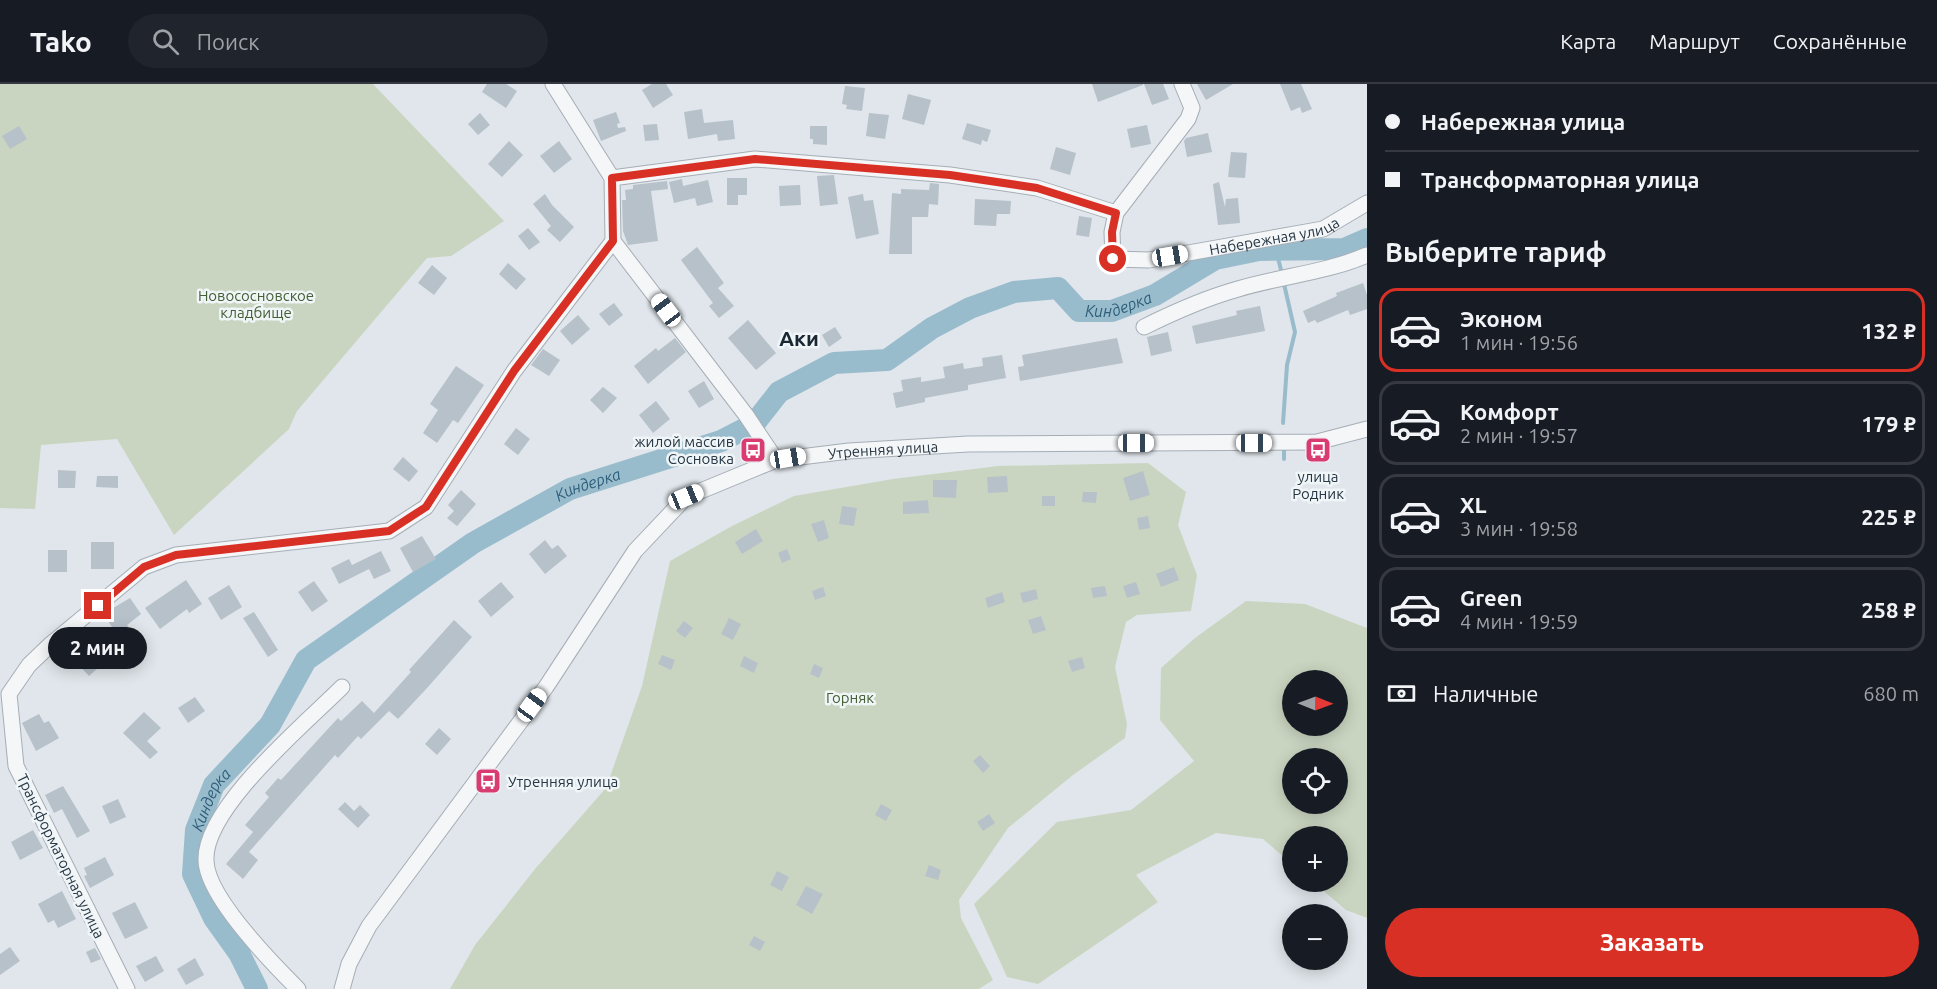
<!DOCTYPE html>
<html lang="ru">
<meta charset="utf-8">
<style>
:root{--surface:#171b24;--page:#20242c;--text:#f1f3f6;--muted:#9ea1a6;--line:#363941;--accent:#d93025}
body{margin:0;font-family:Ubuntu,sans-serif;background:var(--page);color:var(--text);height:100vh;display:flex;flex-direction:column;font-size:22px;white-space:nowrap}
*{box-sizing:border-box;margin:0}
p{font-size:20px;color:var(--muted)}
.icon{flex:none;width:33px;height:33px;fill:none;stroke:currentColor;stroke-width:2;stroke-linecap:round;stroke-linejoin:round}
.map{position:relative;flex:1;overflow:hidden}
.details{display:flex;flex-direction:column;background:var(--surface);width:570px}
.details>*{flex:none}
.guide{display:grid;align-content:center;height:132px;padding:0 18px;background:var(--surface)}
.needle{width:39px;rotate:91deg}
.tools{position:absolute;left:1282px;top:586px;display:grid;gap:12px}
.tools a{display:grid;place-items:center;width:66px;height:66px;border-radius:50%;background:var(--surface);box-shadow:0 3px 15px #0003;font-size:30px}
.end{position:absolute;width:27px;height:27px;margin:-14px;border:8px solid #d93025;background:#fff;box-shadow:0 0 0 3px #fff}
.from{border-radius:50%}
.bubble{position:absolute;height:42px;border-radius:21px;background:var(--surface);box-shadow:0 3px 15px #0003;font-size:20px;font-weight:700;line-height:42px;text-align:center}
.car{position:absolute;width:18px;height:36px;margin:-18px -9px;border-radius:8px;box-shadow:0 0 4px 2px #0007;background:linear-gradient(#fff 24%,#345 0 40%,#fff 0 76%,#345 0 86%,#fff 0)}
.guide b{display:flex;align-items:center;gap:21px;height:57px;font-size:22px}
.guide b+b{border-top:2px solid var(--line)}
.guide i{width:15px;height:15px;background:var(--text)}
ul{padding:0;list-style:none}
li{display:flex;align-items:center;gap:18px;height:84px;margin:0 12px 9px;padding:0 6px;border:3px solid var(--line);border-radius:18px}
li div{flex:1}
li b{display:block;font-size:22px}
li em{font-style:normal;font-weight:700}
li.on{border-color:var(--accent)}
li>.icon{width:54px;height:54px;stroke-width:1.5}
h2{padding:0 18px;font-size:27px;line-height:72px}
.pay{display:flex;align-items:center;gap:15px;height:66px;padding:0 18px;font-size:22px}
.pay p{margin-inline-start:auto}
.primary-button{display:flex;gap:12px;margin-top:auto;padding:12px 18px}
.primary-button a{flex:1;height:69px;border-radius:36px;background:var(--accent);color:#fff;font-size:24px;font-weight:700;line-height:69px;text-align:center}
header{display:flex;align-items:center;gap:36px;box-sizing:border-box;height:84px;padding:0 30px;background:var(--surface);border-bottom:2px solid var(--line)}
header strong{font-size:28px}
nav{display:flex;gap:33px;margin-inline-start:auto;font-size:21px}
.search{width:420px;height:54px;background:var(--page);display:flex;align-items:center;gap:15px;box-sizing:border-box;padding:0 21px;border-radius:33px;color:var(--muted);font-size:22px}
main{display:flex;flex:1;min-height:0}
.map>svg:first-child{display:block}
.green{fill:#cad5c1;fill-rule:evenodd}
.lines{fill:none;stroke-linecap:round;stroke-linejoin:round}
.stream{stroke:#99bccd;stroke-width:4}
.river{stroke:#99bccd;stroke-width:22}
.building{fill:#b7c1c9}
.minor-casing{stroke:#a5aeb6;stroke-width:17}
.minor{stroke:#f4f6f8;stroke-width:15}
.route{stroke:#d93025;stroke-width:8}
.labels{text-anchor:middle;dominant-baseline:central;stroke-width:5;stroke-linejoin:round;paint-order:stroke}
.street-label{font-size:15px;fill:#273744;stroke:#f0f5f8}
.park-label{font-size:15px;fill:#446034;stroke:#f0f5f8}
.poi-label{font-size:15px;fill:#273744;stroke:#f0f5f8;text-anchor:end}
.water-label{font-size:16px;font-style:italic;fill:#2e5f7b;stroke:#f0f5f8}
.district-label{font-size:21px;font-weight:bold;fill:#1a2834;stroke:#f0f5f8}
</style>
<header>
<strong>Tako</strong>
<div class="search"><svg class="icon" aria-label="search" viewBox="0 0 24 24"><circle cx="10" cy="10" r="6"/><path d="M15 15l6 6"/></svg>Поиск</div>
<nav><a>Карта</a><a>Маршрут</a><a>Сохранённые</a></nav>
</header>
<main>
<div class="map">
<svg width="1367" height="905" viewBox="0 0 1367 905">
<rect width="100%" height="100%" fill="#e0e6eb"/>
<g class="green">
<path d="M0,0H373L504,137L451,172L427,174L297,327L289,345L174,451L117,355L41,361L35,425L0,424Z"/>
<path d="M1148,379L1186,408L1178,441L1197,491L1191,527L1137,531L1126,538L1115,583L1127,640L1125,654L1073,691L1008,744L959,816L961,834L993,896L979,905H450L475,861L535,785L606,704L642,602L670,477L732,442L794,412L893,395L998,382Z"/>
<path d="M1246,517L1305,520L1367,544V834L1346,826L1313,798H1338V753H1293V781L1263,755L1216,749L1136,791L1158,818L1038,900L1007,893L974,820L1057,738L1131,726L1194,677L1160,636L1161,584L1195,554ZM1293,597H1338V642H1293ZM1293,675H1338V720H1293Z"/>
</g>
<g class="lines">
<g class="stream">
<path d="M1276,166L1282,190"/>
<path d="M1283,339L1287,281L1295,248L1284,200"/>
<path d="M1284,365V375"/>
</g>
<path class="river" id="s1" d="M257,905L239,869L214,834L193,790L196,746L214,701L270,641L306,576L473,459L570,405L721,357L754,340L779,308L834,279L887,276L932,244L970,224L1014,208L1058,204L1079,227H1112L1155,211L1215,175L1259,166L1344,165L1367,155"/>
</g>
<g class="building">
<path d="M487,0H506L517,7L506,24L482,8Z"/>
<path d="M652,0H666L673,11L653,24L642,6Z"/>
<path d="M1092,0H1143V1L1098,18Z"/>
<path d="M1144,0H1163L1169,15L1152,21Z"/>
<path d="M1197,0H1233L1206,16Z"/>
<path d="M1280,0H1301L1312,25L1302,29L1300,23L1291,27Z"/>
<path d="M845,2L865,4L862,27L846,25L847,21L842,20Z"/>
<path d="M908,10L931,16L924,41L902,35Z"/>
<path d="M702,25L704,39L733,36L735,55L718,57L717,50L688,55L684,28Z"/>
<path d="M616,28L620,39L617,40L618,44L625,43L626,47L601,57L593,36Z"/>
<path d="M480,29L490,41L478,51L468,40Z"/>
<path d="M869,29L889,31L885,55L866,52Z"/>
<path d="M967,39L991,46L987,58L982,56L981,61L962,55Z"/>
<path d="M657,40L659,56L645,57L643,41Z"/>
<path d="M1147,41L1151,60L1131,64L1127,45Z"/>
<path d="M19,42L27,55L10,65L2,52Z"/>
<path d="M810,42H827V61L813,60V55H810Z"/>
<path d="M1208,49L1212,68L1187,73L1184,57L1186,54Z"/>
<path d="M509,57L523,71L502,93L488,80Z"/>
<path d="M559,57L572,75L554,89L540,72Z"/>
<path d="M1056,63L1076,69L1070,91L1050,85Z"/>
<path d="M1231,68L1247,69L1245,94L1228,93Z"/>
<path d="M834,91L838,120L820,122L817,92Z"/>
<path d="M727,94H747V111H738V121H727Z"/>
<path d="M682,95L683,102L708,96L713,118L697,122L695,114L674,119L669,98Z"/>
<path d="M667,97L668,105L651,107L658,157L628,161L623,147L622,116H626L625,106L633,105V101Z"/>
<path d="M1219,98L1225,123L1226,115L1238,114L1240,139L1218,141L1213,100Z"/>
<path d="M930,99L939,100L938,121L929,120L928,133H912V170H889L892,109L901,110V105L929,106Z"/>
<path d="M800,101L801,121L780,122L779,102Z"/>
<path d="M545,110L552,121L574,143L560,158L547,146L551,142L533,120Z"/>
<path d="M863,110L864,117L873,116L879,150L856,155L848,113Z"/>
<path d="M975,115L1011,117L1010,130H997L996,142L974,141Z"/>
<path d="M1079,132L1092,134L1089,153L1076,151Z"/>
<path d="M528,144L540,158L529,166L518,152Z"/>
<path d="M697,163L724,199L718,204L734,222L719,234L709,222L713,219L681,176Z"/>
<path d="M508,179L526,195L516,206L499,190Z"/>
<path d="M432,181L447,194L434,211L418,199Z"/>
<path d="M1363,199L1367,211V225L1350,231L1348,226L1317,239L1315,236L1308,239L1303,227L1337,212L1336,209Z"/>
<path d="M614,219L623,231L609,242L599,230Z"/>
<path d="M1260,222L1265,247L1196,260L1192,242L1237,231L1236,227Z"/>
<path d="M578,231L590,245L572,261L560,247Z"/>
<path d="M748,236L776,269L756,286L728,254Z"/>
<path d="M835,243L842,254L829,263L822,251Z"/>
<path d="M1168,248L1172,267L1151,272L1147,253Z"/>
<path d="M675,254L686,268L648,300L634,282L656,264L658,267Z"/>
<path d="M1117,254L1123,279L1020,297L1018,283L1024,282L1022,271Z"/>
<path d="M543,265L560,276L549,292L531,281Z"/>
<path d="M1002,271L1006,294L968,301V306L925,314V318L896,324L893,309L903,307L901,296L921,293V298L945,294L943,283L963,279L964,285L983,282L982,274Z"/>
<path d="M456,282L484,301L458,339L453,336L437,359L423,349L438,326L430,320Z"/>
<path d="M704,297L714,315L699,324L688,307Z"/>
<path d="M603,303L617,314L603,329L590,316Z"/>
<path d="M656,317L670,335L653,349L639,331Z"/>
<path d="M516,344L530,355L518,371L504,360Z"/>
<path d="M403,373L418,387L409,398L393,385Z"/>
<path d="M58,386L76,387L75,404H58Z"/>
<path d="M1143,387L1150,411L1130,417L1123,394Z"/>
<path d="M97,392H118V404L96,403Z"/>
<path d="M1007,392L1008,408L988,409L987,393Z"/>
<path d="M933,396H957L956,414L933,413Z"/>
<path d="M461,406L476,420L457,442L447,434L454,427L448,421Z"/>
<path d="M1083,408H1097L1096,419L1082,418Z"/>
<rect x="1042" y="412" width="13" height="10"/>
<path d="M928,416L929,429L903,430V418Z"/>
<path d="M842,422L857,424L854,442L839,440Z"/>
<path d="M1148,432L1150,444L1139,446L1137,434Z"/>
<path d="M824,436L829,454L818,458L811,440Z"/>
<path d="M756,445L763,457L742,470L735,458Z"/>
<path d="M422,452L436,475L413,488L400,464Z"/>
<path d="M545,456L552,465L558,461L567,472L545,490L529,470Z"/>
<rect x="91" y="458" width="23" height="27"/>
<path d="M787,465L791,475L782,479L778,469Z"/>
<rect x="48" y="466" width="19" height="22"/>
<path d="M381,467L391,487L374,495L369,485L339,500L331,484L349,475L352,481Z"/>
<path d="M1174,483L1179,496L1161,503L1156,490Z"/>
<path d="M186,496L202,520L189,529L187,525L160,545L145,524Z"/>
<path d="M314,497L328,517L312,528L298,508Z"/>
<path d="M501,498L514,513L491,533L478,517Z"/>
<path d="M1136,498L1140,510L1127,514L1123,502Z"/>
<path d="M229,501L242,523L221,536L208,514Z"/>
<path d="M1105,502L1107,512L1093,514L1091,504Z"/>
<path d="M823,503L826,512L815,516L812,507Z"/>
<path d="M1036,505L1038,515L1023,519L1020,509Z"/>
<path d="M1002,508L1005,518L988,524L985,514Z"/>
<path d="M130,514L141,530L127,541L135,552L124,560L103,530Z"/>
<path d="M254,528L278,566L268,573L243,534Z"/>
<path d="M1041,532L1046,546L1033,550L1028,536Z"/>
<path d="M729,534L741,540L733,556L721,550Z"/>
<path d="M454,536L472,553L428,603L398,635L389,627L361,655L358,652L338,674L335,671L249,768L258,776L243,795L226,780L253,748L245,741L269,713L265,709L278,694L281,696L338,634L341,637L362,617L374,629L411,588L409,586Z"/>
<path d="M684,537L693,544L685,554L676,547Z"/>
<path d="M91,559L106,577L89,592L73,575Z"/>
<path d="M662,571L675,576L671,586L658,580Z"/>
<path d="M744,572L758,579L754,589L740,582Z"/>
<path d="M1082,573L1085,584L1072,588L1068,577Z"/>
<path d="M814,580L823,584L819,594L810,590Z"/>
<path d="M195,613L205,627L188,639L178,624Z"/>
<path d="M144,628L161,644L147,657L158,668L150,675L123,649Z"/>
<path d="M39,630L44,639L49,637L59,654L36,667L22,639Z"/>
<path d="M439,644L451,655L437,671L425,660Z"/>
<path d="M980,671L990,682L983,689L973,677Z"/>
<path d="M63,702L90,747L77,754L62,725L54,729L45,711Z"/>
<path d="M118,715L126,733L110,740L102,722Z"/>
<path d="M345,718L354,727L360,721L370,731L358,744L338,725Z"/>
<path d="M881,720L892,726L886,737L875,731Z"/>
<path d="M989,730L995,739L983,747L977,738Z"/>
<path d="M33,746L43,764L20,776L11,758Z"/>
<path d="M105,773L114,791L90,804L84,792L87,791L84,784Z"/>
<path d="M929,781L941,786L938,796L925,792Z"/>
<path d="M777,787L789,793L782,807L770,801Z"/>
<path d="M806,802L823,810L812,830L796,821Z"/>
<path d="M62,807L76,835L58,844L54,836L48,839L38,820Z"/>
<path d="M135,818L148,844L125,855L112,829Z"/>
<path d="M754,852L765,858L760,867L749,861Z"/>
<path d="M10,863L20,877L0,891V870Z"/>
<path d="M95,864L101,875L91,879L86,868Z"/>
<path d="M156,872L164,887L145,898L136,882Z"/>
<path d="M195,874L204,891L186,901L177,885Z"/>
</g>
<g class="lines">
<g class="minor-casing">
<g id="minor">
<path d="M553,0L612,94L613,157L746,331L776,376"/>
<path id="s2" d="M1182,0L1192,24L1188,35L1116,129L1112,148L1113,175L1149,176L1323,145L1367,119"/>
<path d="M612,94L755,75L950,91L1037,104L1116,129"/>
<path d="M1144,243C1174,228 1206,214 1238,205C1281,192 1325,189 1367,171"/>
<path d="M127,905L16,682L9,610L29,581L51,560L144,483L176,471L389,447L426,423L514,287L613,157"/>
<path d="M298,905C273,880 206,812 206,776C204,724 305,640 342,603"/>
<path id="s3" d="M342,905L349,880L369,842L546,603L635,467L686,413L776,376L849,367L968,360L1317,358L1367,345"/>
</g>
</g>
<use href="#minor" class="minor"/>
</g>
<g class="lines">
<path class="route" d="M98,522L144,483L176,471L389,447L426,423L514,287L613,157L612,94L755,75L950,91L1037,104L1116,129L1112,148L1113,175"/>
</g>
<defs>
<g id="bus-square" transform="scale(1.35)"><rect x="-9" y="-9" width="18" height="18" rx="4" fill="#d93c71" stroke="#f0f5f8"/><path d="M-5-6H5V4H4V6H2V4H-2V6H-4V4H-5ZM-3.5-4V0h7V-4ZM-3.5 1.2v1.5H-2V1.2ZM2 1.2v1.5H3.5V1.2Z" fill="#fff"/></g>
</defs>
<g fill-rule="evenodd">
<use href="#bus-square" x="753" y="366"/>
<use href="#bus-square" x="1318" y="366"/>
<use href="#bus-square" x="488" y="697"/>
</g>
<g class="labels">
<g class="street-label">
<text stroke="none"><textPath href="#s2" startOffset="366">Набережная улица</textPath></text>
<text stroke="none"><textPath href="#s3" startOffset="808">Утренняя улица</textPath></text>
<text transform="translate(61 772) rotate(64)">Трансформаторная улица</text>
</g>
<g class="park-label">
<text x="256" y="211">Новососновское<tspan x="256" dy="17">кладбище</tspan></text>
<text x="850" y="613">Горняк</text>
</g>
<g class="poi-label">
<text x="734" y="357">жилой массив<tspan x="734" dy="17">Сосновка</tspan></text>
<text x="1318" y="392" text-anchor="middle">улица<tspan x="1318" dy="17">Родник</tspan></text>
<text x="508" y="697" text-anchor="start">Утренняя улица</text>
</g>
<g class="water-label">
<text stroke="none"><textPath href="#s1" startOffset="1308">Киндерка</textPath></text>
<text stroke="none"><textPath href="#s1" startOffset="714">Киндерка</textPath></text>
<text stroke="none"><textPath href="#s1" startOffset="210">Киндерка</textPath></text>
</g>
<g class="district-label">
<text x="799" y="254">Аки</text>
</g>
</g>
</svg>
<div class="tools">
<a><svg class="needle" viewBox="-14 -14 28 28"><path d="M0-13l5 13h-10z" fill="#e53935"/><path d="M0 13l5-13h-10z" fill="#9ea1a6"/></svg></a>
<a><svg class="icon" aria-label="locate" viewBox="0 0 24 24"><circle cx="12" cy="12" r="6"/><path d="M12 2v4M12 18v4M2 12h4M18 12h4"/></svg></a>
<a>+</a>
<a>−</a>
</div>
<i class="end from" style="left:1113px;top:175px"></i>
<i class="end" style="left:98px;top:522px"></i>
<div class="bubble" style="left:48px;top:543px;width:99px">2 мин</div>
<i class="car" style="left:1170px;top:172px;rotate:80deg"></i>
<i class="car" style="left:666px;top:226px;rotate:323deg"></i>
<i class="car" style="left:1136px;top:359px;rotate:90deg"></i>
<i class="car" style="left:1254px;top:359px;rotate:90deg"></i>
<i class="car" style="left:788px;top:374px;rotate:81deg"></i>
<i class="car" style="left:686px;top:413px;rotate:68deg"></i>
<i class="car" style="left:532px;top:621px;rotate:36deg"></i>
</div>
<section class="details">
<div class="guide">
<b><i class="from"></i>Набережная улица</b>
<b><i></i>Трансформаторная улица</b>
</div>
<h2>Выберите тариф</h2>
<ul>
<li class="on"><svg class="icon" aria-label="car" viewBox="0 0 24 24"><path d="M5 17H2v-5l4-1 3-4h7l3 4 3 1v5h-3M9 17h6M6 11h13"/><circle cx="7" cy="17" r="2"/><circle cx="17" cy="17" r="2"/></svg><div><b>Эконом</b><p>1 мин · 19:56</p></div><em>132 ₽</em></li>
<li><svg class="icon" aria-label="car" viewBox="0 0 24 24"><path d="M5 17H2v-5l4-1 3-4h7l3 4 3 1v5h-3M9 17h6M6 11h13"/><circle cx="7" cy="17" r="2"/><circle cx="17" cy="17" r="2"/></svg><div><b>Комфорт</b><p>2 мин · 19:57</p></div><em>179 ₽</em></li>
<li><svg class="icon" aria-label="car" viewBox="0 0 24 24"><path d="M5 17H2v-5l4-1 3-4h7l3 4 3 1v5h-3M9 17h6M6 11h13"/><circle cx="7" cy="17" r="2"/><circle cx="17" cy="17" r="2"/></svg><div><b>XL</b><p>3 мин · 19:58</p></div><em>225 ₽</em></li>
<li><svg class="icon" aria-label="car" viewBox="0 0 24 24"><path d="M5 17H2v-5l4-1 3-4h7l3 4 3 1v5h-3M9 17h6M6 11h13"/><circle cx="7" cy="17" r="2"/><circle cx="17" cy="17" r="2"/></svg><div><b>Green</b><p>4 мин · 19:59</p></div><em>258 ₽</em></li>
</ul>
<div class="pay"><svg class="icon" aria-label="cash" viewBox="0 0 24 24"><path d="M3 7h18v10H3z"/><circle cx="12" cy="12" r="2"/></svg>Наличные<p>680 m</p></div>
<div class="primary-button"><a>Заказать</a></div>
</section>
</main>
